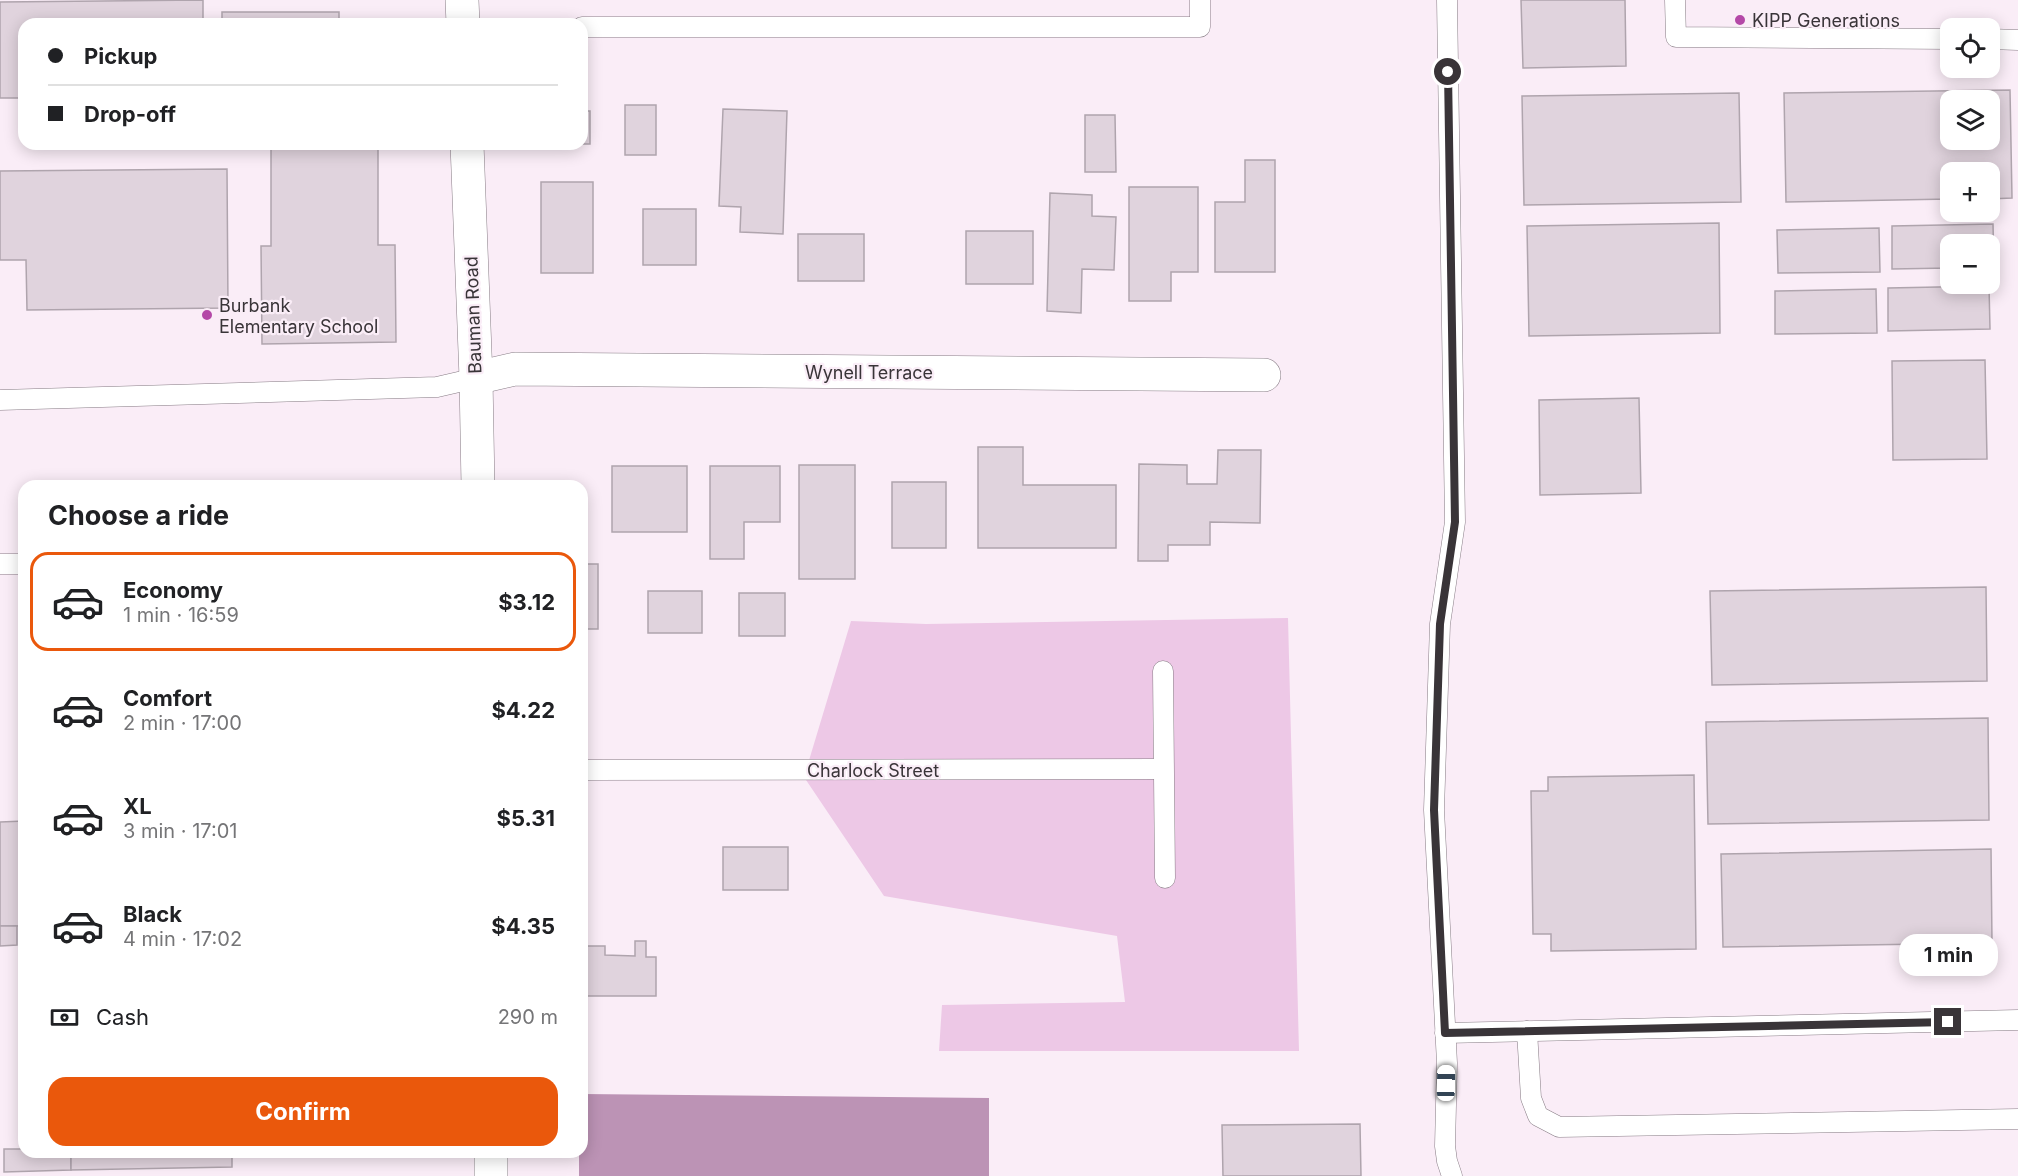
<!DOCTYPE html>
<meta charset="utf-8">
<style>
:root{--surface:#fff;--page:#f2f2f2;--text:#202124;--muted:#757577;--line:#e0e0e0;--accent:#ea580c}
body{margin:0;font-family:Inter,sans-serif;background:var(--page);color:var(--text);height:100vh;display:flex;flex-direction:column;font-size:22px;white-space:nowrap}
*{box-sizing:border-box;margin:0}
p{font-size:20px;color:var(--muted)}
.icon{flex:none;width:33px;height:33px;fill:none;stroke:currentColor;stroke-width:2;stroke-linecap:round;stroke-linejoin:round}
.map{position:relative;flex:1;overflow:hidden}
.details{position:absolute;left:18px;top:480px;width:570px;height:678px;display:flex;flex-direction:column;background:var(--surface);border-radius:18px;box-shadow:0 3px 15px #0003}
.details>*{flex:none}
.top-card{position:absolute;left:18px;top:18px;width:570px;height:132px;border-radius:18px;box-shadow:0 3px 15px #0003;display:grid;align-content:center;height:132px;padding:0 30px;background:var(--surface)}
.buttons{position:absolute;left:1940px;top:18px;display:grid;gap:12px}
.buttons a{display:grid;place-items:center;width:60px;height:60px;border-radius:12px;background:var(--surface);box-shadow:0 3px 15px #0003;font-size:30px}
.end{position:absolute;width:27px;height:27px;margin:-14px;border:8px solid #393438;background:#fff;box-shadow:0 0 0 3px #fff}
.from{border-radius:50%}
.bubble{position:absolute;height:42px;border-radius:18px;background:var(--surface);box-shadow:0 3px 15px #0003;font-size:20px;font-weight:700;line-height:42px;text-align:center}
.car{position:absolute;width:18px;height:36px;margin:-18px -9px;border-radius:8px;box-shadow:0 0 4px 2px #0007;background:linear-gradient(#fff 24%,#345 0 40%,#fff 0 76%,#345 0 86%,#fff 0)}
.top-card b{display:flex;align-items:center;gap:21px;height:57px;font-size:22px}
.top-card b+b{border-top:2px solid var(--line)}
.top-card i{width:15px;height:15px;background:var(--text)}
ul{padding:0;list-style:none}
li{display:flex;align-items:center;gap:18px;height:99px;margin:0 12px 9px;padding:0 18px;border:3px solid transparent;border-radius:18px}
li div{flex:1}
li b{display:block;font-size:22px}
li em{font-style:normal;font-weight:700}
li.on{border-color:var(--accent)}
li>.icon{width:54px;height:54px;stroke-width:1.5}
h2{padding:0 30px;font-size:27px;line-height:72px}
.pay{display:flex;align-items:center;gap:15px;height:66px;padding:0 30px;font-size:22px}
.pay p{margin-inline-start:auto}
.primary-button{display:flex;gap:12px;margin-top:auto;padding:12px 30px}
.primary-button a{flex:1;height:69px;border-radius:18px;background:var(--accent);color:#fff;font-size:24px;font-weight:700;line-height:69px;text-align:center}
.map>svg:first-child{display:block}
.green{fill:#edc8e6}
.water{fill:#bc93b5}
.building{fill:#e0d3dd;stroke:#afa4ad;stroke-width:1.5;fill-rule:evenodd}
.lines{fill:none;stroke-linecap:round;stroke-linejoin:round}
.lane-casing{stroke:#877c85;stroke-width:21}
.street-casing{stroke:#877c85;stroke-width:34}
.secondary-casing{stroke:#877c85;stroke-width:34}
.lane{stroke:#fff;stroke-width:20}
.street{stroke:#fff;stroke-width:33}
.secondary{stroke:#fff;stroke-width:33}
.route{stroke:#393438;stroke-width:8}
.poi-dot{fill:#b448a7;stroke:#faedf7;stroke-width:2}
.labels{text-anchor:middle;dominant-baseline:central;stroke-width:4.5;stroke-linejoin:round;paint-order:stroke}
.poi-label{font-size:18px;fill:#393438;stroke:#faedf7;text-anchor:start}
.street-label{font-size:18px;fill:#393438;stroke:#faedf7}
</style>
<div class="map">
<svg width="2018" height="1176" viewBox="0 0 2018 1176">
<rect width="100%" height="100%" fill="#faedf7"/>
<path class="green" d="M1288,618L1299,1051H939L942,1005L1125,1002L1117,936L884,896L804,777L851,621L926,624Z"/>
<path class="water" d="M582,1094L989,1098V1176H579V1152H582Z"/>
<g class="building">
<path d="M203,0V24H24V98H0V2Z"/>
<path d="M1521,0H1625L1626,66L1523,68Z"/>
<rect x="222" y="12" width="117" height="12"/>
<path d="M2010,90L2012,198L1989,199V172H1950V199L1786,202L1784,93ZM1950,100H1989V140H1950Z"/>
<path d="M1739,93L1741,202L1524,205L1522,96Z"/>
<rect x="625" y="105" width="31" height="50"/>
<path d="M723,109L787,111L783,234L740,232L741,207L719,206Z"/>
<path d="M582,111H590V144H518H582Z"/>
<path d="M1085,115H1115L1116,172H1085Z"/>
<path d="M271,144H378V245H395L396,342L262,344L261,246H271Z"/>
<path d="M1245,160H1275V272H1215V202H1245Z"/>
<path d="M227,169L228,308L27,310L26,260H0V171Z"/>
<rect x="541" y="182" width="52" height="91"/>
<path d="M1129,187H1198V272H1171V301H1129Z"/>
<path d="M1050,193L1092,195V216L1116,217L1114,270L1082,269L1081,313L1047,311Z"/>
<rect x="643" y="209" width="53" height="56"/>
<path d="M1719,223L1720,333L1529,336L1527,226Z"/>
<path d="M1993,224L1994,268H1989V244H1950V268L1892,269V226Z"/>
<path d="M1879,228L1880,272L1778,273L1777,230Z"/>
<rect x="966" y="231" width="67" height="53"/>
<rect x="798" y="234" width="66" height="47"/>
<path d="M1989,286L1990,329L1888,331V288Z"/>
<path d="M1876,289L1877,333L1775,334V291Z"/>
<path d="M1985,360L1987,459L1893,460L1892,361Z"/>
<path d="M1639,398L1641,493L1540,495L1539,400Z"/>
<path d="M978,447H1023V485H1116V548H978Z"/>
<path d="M1218,450H1261L1260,523L1210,522V545H1168V561H1138L1139,464L1187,465V484H1217Z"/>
<rect x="799" y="465" width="56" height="114"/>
<rect x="612" y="466" width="75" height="66"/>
<path d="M710,466H780V522H744V559H710Z"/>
<rect x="892" y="482" width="54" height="66"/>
<rect x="582" y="564" width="16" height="65"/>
<path d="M1986,587L1987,681L1712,685L1710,591Z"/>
<rect x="648" y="591" width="54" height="42"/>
<rect x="739" y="593" width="46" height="43"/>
<path d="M1988,718L1989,820L1708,824L1706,722Z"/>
<path d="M1694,775L1696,949L1551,951V934H1533L1531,791H1548V777Z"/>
<path d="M24,821V926H0V822Z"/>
<rect x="723" y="847" width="65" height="43"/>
<path d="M1991,849L1992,943L1723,947L1721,854Z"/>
<path d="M0,926H17V945L0,946Z"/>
<path d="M635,941H646V957H656V996H583L582,946H605V955L635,956Z"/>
<path d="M1360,1124L1361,1176H1223L1222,1125Z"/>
<path d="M4,1149H24V1152H71V1170L4,1172Z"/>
<path d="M71,1152H232V1167L71,1170Z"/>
</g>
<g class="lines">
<g class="lane-casing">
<g id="lane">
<path d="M1447,0L1455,522L1440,624L1434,810L1447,1063L1445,1146L1447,1161L1452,1176"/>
<path d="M1675,0L1676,37L1950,39"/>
<path d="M582,27H1200V0"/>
<path d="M1989,39L2018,40"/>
<path d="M0,400L437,387L476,378"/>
<path d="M0,564H24"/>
<path d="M1163,671L1165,878"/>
<path d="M582,770L1163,769"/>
<path d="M1527,1031L1531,1098L1538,1116L1559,1127L2018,1119"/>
<path d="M1445,1033L2018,1020"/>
</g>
</g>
<g class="street-casing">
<path id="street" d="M476,378L515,369L1264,375"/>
</g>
<g class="secondary-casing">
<g id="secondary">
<path d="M462,0L463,24"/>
<path d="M467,144L476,378L478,486"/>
<path d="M491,1152V1176"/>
</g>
</g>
<use href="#lane" class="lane"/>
<use href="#street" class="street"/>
<use href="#secondary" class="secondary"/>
</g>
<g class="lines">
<path class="route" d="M1448,72L1455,522L1440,624L1434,810L1445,1033L1948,1022"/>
</g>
<g class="poi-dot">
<circle cx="1740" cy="20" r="6"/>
<circle cx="207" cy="315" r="6"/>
</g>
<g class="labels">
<g class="poi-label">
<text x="1752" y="20">KIPP Generations</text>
<text x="219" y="305">Burbank<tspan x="219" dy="21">Elementary School</tspan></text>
</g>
<g class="street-label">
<text transform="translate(473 315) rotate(-92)">Bauman Road</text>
<text x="869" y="372">Wynell Terrace</text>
<text x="873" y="770">Charlock Street</text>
</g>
</g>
</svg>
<div class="buttons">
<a><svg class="icon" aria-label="locate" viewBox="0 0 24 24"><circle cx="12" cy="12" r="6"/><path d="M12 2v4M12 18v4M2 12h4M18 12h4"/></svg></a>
<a><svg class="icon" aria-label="layers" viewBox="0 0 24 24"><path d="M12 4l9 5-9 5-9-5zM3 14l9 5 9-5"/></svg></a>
<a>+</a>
<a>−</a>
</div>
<i class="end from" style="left:1448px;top:72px"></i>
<i class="end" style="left:1948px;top:1022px"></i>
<div class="bubble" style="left:1899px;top:934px;width:99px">1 min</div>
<i class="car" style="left:1446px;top:1083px;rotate:1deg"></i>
<div class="top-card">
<b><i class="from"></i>Pickup</b>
<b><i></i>Drop-off</b>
</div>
<section class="details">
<h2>Choose a ride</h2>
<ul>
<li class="on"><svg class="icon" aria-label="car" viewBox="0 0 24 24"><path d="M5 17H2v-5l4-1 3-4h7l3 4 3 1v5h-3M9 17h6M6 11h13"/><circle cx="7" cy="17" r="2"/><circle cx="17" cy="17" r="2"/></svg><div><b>Economy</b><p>1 min · 16:59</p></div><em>$3.12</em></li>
<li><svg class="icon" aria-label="car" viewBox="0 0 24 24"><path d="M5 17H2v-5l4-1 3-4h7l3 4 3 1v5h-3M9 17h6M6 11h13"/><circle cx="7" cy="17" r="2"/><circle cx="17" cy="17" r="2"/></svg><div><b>Comfort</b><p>2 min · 17:00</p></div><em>$4.22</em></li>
<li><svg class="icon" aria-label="car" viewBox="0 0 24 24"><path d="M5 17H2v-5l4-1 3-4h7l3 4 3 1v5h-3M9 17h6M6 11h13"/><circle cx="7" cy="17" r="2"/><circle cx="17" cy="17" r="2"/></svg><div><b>XL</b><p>3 min · 17:01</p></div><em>$5.31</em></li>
<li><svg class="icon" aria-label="car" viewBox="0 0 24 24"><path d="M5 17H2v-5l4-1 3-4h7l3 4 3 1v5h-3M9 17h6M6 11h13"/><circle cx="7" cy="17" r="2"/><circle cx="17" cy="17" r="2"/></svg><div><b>Black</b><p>4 min · 17:02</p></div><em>$4.35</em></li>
</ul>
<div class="pay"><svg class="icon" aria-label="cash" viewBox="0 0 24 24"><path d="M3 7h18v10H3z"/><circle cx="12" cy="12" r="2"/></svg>Cash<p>290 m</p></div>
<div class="primary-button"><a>Confirm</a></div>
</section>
</div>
